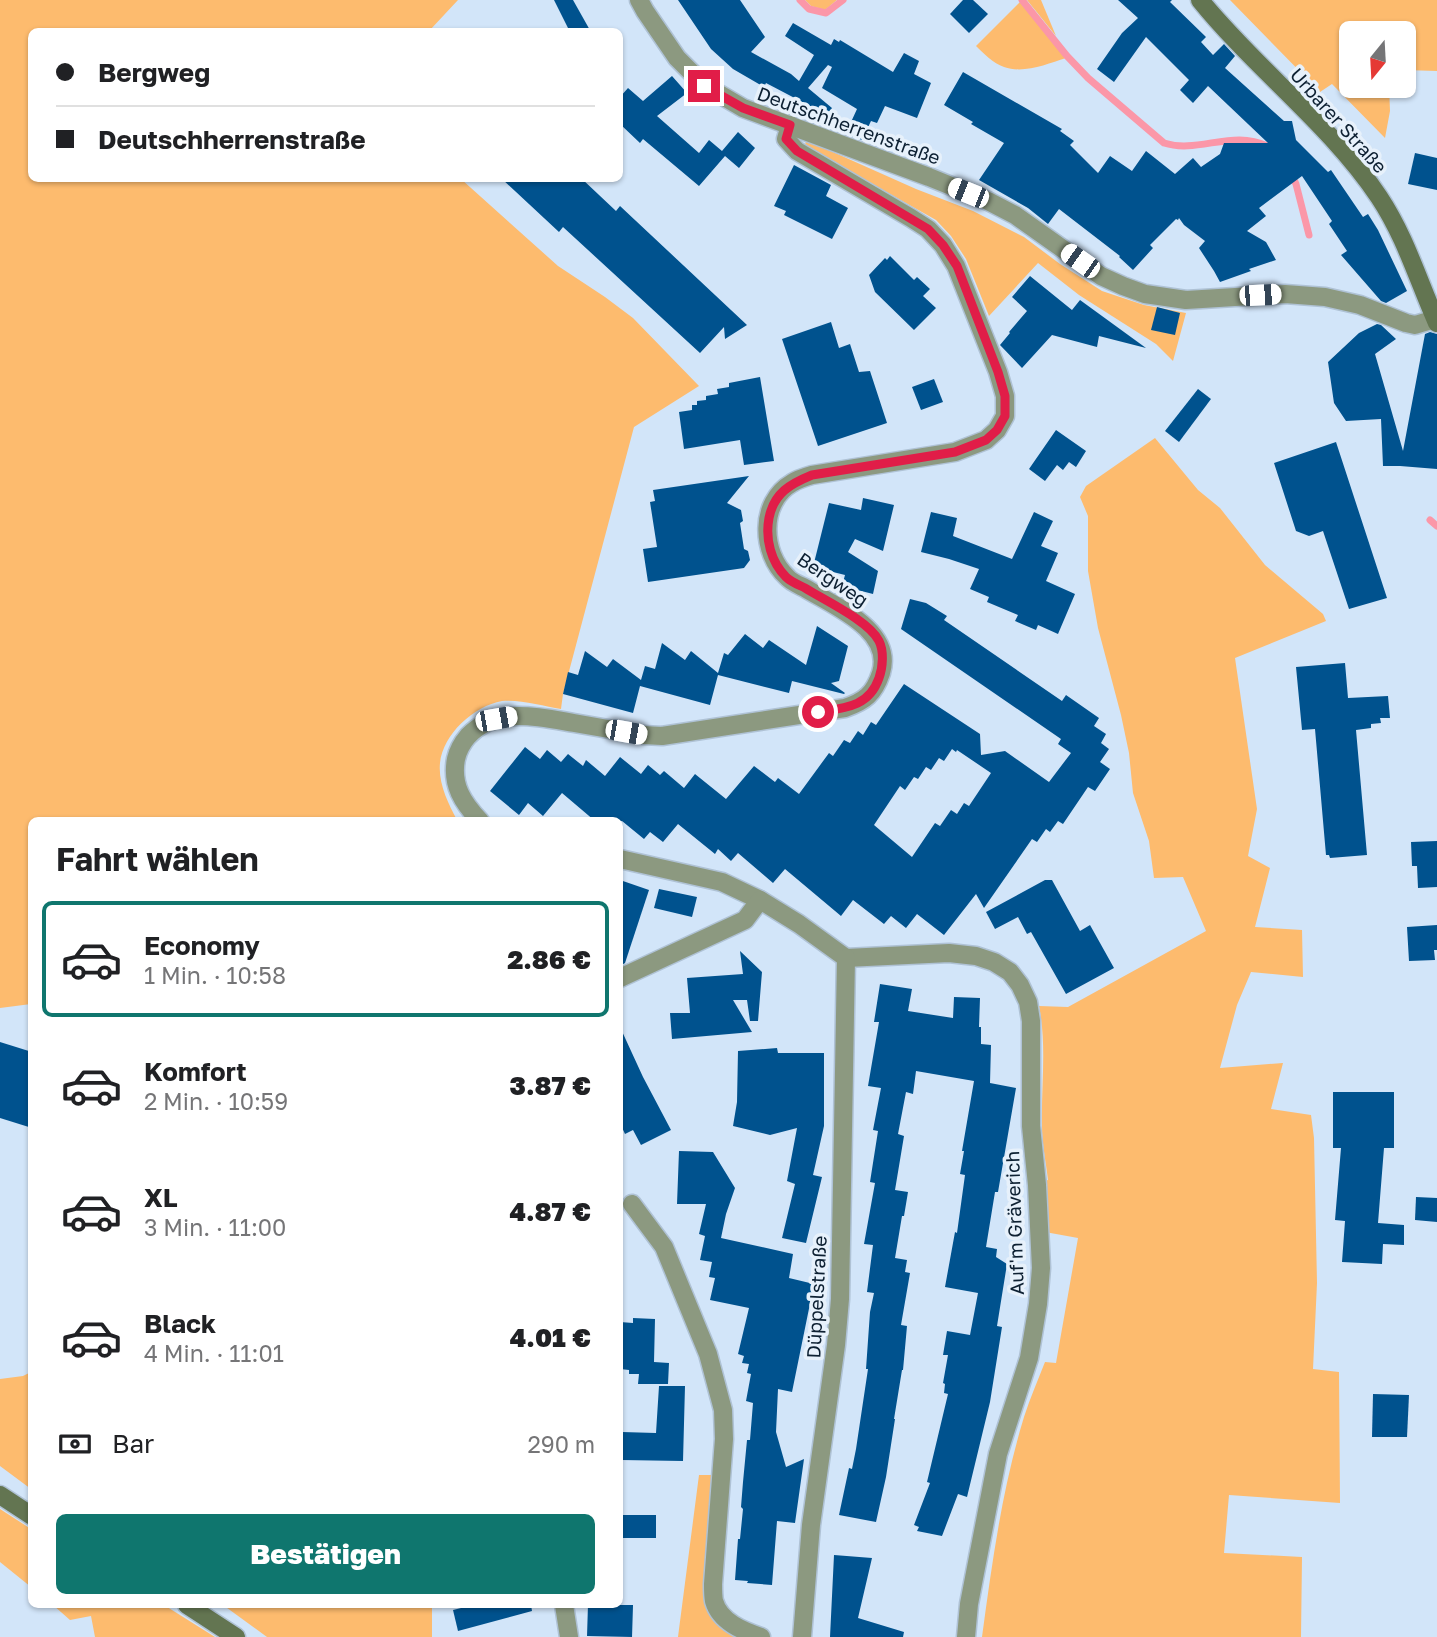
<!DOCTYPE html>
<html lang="de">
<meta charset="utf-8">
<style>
:root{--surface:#fff;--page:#f2f2f2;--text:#202124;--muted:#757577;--line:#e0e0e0;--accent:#0f766e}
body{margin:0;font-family:"Golos Text",sans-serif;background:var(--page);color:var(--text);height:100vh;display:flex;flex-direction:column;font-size:26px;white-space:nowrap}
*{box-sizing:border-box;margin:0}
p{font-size:23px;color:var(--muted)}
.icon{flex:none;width:38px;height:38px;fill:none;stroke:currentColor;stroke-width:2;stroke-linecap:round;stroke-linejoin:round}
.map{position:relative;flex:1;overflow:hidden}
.sheet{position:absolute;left:28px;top:817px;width:595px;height:791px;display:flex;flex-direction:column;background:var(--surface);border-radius:10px;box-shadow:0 2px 5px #0004}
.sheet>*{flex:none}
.hud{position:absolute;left:28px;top:28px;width:595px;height:154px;border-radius:10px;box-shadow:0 2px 5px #0004;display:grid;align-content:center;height:154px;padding:0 28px;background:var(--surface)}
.needle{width:46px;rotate:198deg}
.buttons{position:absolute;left:1339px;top:21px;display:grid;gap:14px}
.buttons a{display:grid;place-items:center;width:77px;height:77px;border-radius:10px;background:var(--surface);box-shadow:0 2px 5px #0004;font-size:35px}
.end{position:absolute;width:32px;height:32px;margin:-16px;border:9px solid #e11d48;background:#fff;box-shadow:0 0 0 4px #fff}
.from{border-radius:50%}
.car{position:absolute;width:21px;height:42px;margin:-21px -10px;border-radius:9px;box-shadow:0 0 5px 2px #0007;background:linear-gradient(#fff 24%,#345 0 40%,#fff 0 76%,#345 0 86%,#fff 0)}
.hud b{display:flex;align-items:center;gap:24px;height:66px;font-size:26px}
.hud b+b{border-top:2px solid var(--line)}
.hud i{width:18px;height:18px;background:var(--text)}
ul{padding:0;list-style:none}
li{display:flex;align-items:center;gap:21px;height:116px;margin:0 14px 10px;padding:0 14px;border:4px solid transparent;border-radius:10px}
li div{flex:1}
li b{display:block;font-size:26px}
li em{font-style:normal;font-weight:800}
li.selected{border-color:var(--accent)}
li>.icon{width:63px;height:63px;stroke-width:1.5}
h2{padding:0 28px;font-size:32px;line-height:84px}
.pay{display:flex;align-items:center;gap:18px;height:77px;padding:0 28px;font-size:26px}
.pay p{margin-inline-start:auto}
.cta{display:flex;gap:14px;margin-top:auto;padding:14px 28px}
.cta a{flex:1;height:80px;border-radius:10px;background:var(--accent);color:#fff;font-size:28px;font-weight:800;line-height:80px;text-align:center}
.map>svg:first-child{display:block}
.green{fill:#fdbb6e}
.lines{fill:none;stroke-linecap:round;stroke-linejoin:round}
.stream{stroke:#fb97a8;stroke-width:7}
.building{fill:#00528e;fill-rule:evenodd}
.street-casing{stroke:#afc2d5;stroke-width:21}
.secondary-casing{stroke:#afc2d5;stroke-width:21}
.street{stroke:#8c9980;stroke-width:18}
.secondary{stroke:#637551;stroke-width:18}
.route{stroke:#e11d48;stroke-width:9}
.labels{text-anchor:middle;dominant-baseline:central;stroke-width:7;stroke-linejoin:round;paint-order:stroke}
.street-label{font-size:19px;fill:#0d2032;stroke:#e7f1fb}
</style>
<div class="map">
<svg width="1437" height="1637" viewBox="0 0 1437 1637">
<rect width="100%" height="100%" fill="#d2e5f9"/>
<g class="green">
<path d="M0,0H458L430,30L431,31L32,32V178L461,179L558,266L605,297L633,318L699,386L634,427L563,694L561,709C544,706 519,699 502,701C474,706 443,734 440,763C438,783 448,803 457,820L32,821L31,1004L0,1008Z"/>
<path d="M805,0H837L825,10L811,6Z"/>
<path d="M1027,0H1041L1056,36Z"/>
<path d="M1230,0H1437V71L1404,70V33H1351V86H1389L1390,111L1385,138L1332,84L1320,92Z"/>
<path d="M1020,2L1066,58C1047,64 1024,74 1004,67C993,63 984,54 976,46Z"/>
<path d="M806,140L916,189L973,211L1024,237L1060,264L1102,291L1144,305L1186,313L1173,361L1156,344L1079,295L1038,263L989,316L966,259L951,236L936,220L805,146Z"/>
<path d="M1155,438L1198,490L1220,508L1265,565L1323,614L1326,621L1235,658L1257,809L1248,856L1270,868L1255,927L1302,930L1303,977L1251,972L1237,1005L1220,1068L1283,1063L1271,1109L1311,1115L1314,1138L1317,1283L1313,1369L1339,1372L1340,1503L1229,1495L1224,1553L1302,1557L1301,1637H982C992,1563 1002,1489 1024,1417C1030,1398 1038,1380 1045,1362L1056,1363L1078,1238L1045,1232L1041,1182L1048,1180C1046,1162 1042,1144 1042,1126C1041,1086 1047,1046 1039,1006L1068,1007L1206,931L1183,877L1154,878L1149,841L1133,793L1129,753L1121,715L1098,628L1088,571V516L1080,497L1086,486Z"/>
<path d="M31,1372V1489L0,1466V1379L23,1376Z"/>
<path d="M699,1475H712L703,1597C710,1613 719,1627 734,1637H678Z"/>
<path d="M0,1509L31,1529V1587L0,1562Z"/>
<path d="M53,1605H164L215,1637H95L91,1616L70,1620Z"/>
<path d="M223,1605H432V1637H267Z"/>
</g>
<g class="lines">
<g class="stream">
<path d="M800,0L809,9L826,13L843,0"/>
<path d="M1022,0L1067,56L1088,78L1164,143C1198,154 1233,129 1267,146"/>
<path d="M1291,173L1296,184L1309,235"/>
<path d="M1430,520L1437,526"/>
</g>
</g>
<g class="building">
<path d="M554,0H573L591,32H570Z"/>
<path d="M678,0H740L765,37L751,52L791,74L799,81L814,55L785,36L793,23L831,45L834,39L839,42L840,40L893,72L904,53L919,61L914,74L931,83L917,118L885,106L877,123L871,121L862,140L851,136L846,133L857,109L822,88L832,67L828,65L808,88L832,108L827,115L766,83L764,87L733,69L711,49Z"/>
<path d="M963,0H973L988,14L969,33L950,14Z"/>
<path d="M1118,0H1172L1170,2L1206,37L1201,42L1213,55L1224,44L1235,56L1225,68L1284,121H1292L1296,140L1328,172L1331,170L1363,217L1368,214L1378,230L1407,291L1386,303L1381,301L1341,255L1347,251L1329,224L1332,221L1302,176L1259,208L1266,216L1247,231L1266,242L1276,260L1249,269L1251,271L1220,282L1214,271L1199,248L1205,241L1184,225L1179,218L1178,220L1176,219L1150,245L1153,248L1133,270L1119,257L1120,256L1059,209L1048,224L1028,208L979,180L1004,143L971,124L973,122L944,105L963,72L1062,129L1060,131L1074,141L1070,145L1098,173L1110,156L1132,171L1146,151L1175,174L1193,158L1201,167L1220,154L1224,143H1268L1208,86L1193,103L1180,90L1189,80L1146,37L1114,82L1097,69L1122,33L1138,18Z"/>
<path d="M672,76L687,93L657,116L699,153L709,140L722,151L738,132L755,148L739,168L725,156L699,186L643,139L640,143L620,124V97L628,88L643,101Z"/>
<path d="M1415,153L1437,158V190L1408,184Z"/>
<path d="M794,165L831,185L826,196L848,208L832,239L784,215L786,211L774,206Z"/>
<path d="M501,178H581L616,211L620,206L747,325L725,339L724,327L700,353L563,227L559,232Z"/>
<path d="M890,256L914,280L917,277L930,289L923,296L936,308L914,330L875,292L869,275L885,258L887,260Z"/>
<path d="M1030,276L1072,310L1080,300L1146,348L1099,336L1097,347L1052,335L1022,368L1000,345L1010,333L1009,332L1027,311L1012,297Z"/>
<path d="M1157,307L1180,313L1175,335L1151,330Z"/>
<path d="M831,322L839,348L850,344L859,372L870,371L887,423L818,446L782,339Z"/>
<path d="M1377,324L1381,325L1396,339L1375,354L1403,451L1425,334L1430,332L1437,334V469L1400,466H1383L1381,419L1346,421L1334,403L1328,362L1359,333Z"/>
<path d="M760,377L774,461L744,465L740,440L684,449L679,412L692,410V405H697V401L706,400V396L718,394L717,389L729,387V383Z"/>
<path d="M934,379L943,402L921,410L912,387Z"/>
<path d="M1198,389L1211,399L1179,442L1165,431Z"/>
<path d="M1056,430L1086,451L1076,467L1069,462L1063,470L1057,465L1045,481L1029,469Z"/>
<path d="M1336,442L1387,598L1349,609L1323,531L1309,536L1296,531L1274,463Z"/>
<path d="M749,476L727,503L741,510L743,521L740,523L744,549L748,551L750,560L744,568L648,582L643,549L657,547L650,502L655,501L653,490Z"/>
<path d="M863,498L894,505L883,551L855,539L848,552L878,571L873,594L842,586L845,575L813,567L829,503L861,510Z"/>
<path d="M931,512L957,518L953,536L1012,559L1034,512L1053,521L1041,546L1058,553L1046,581L1075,594L1058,634L1038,625L1036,630L1015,621L1018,615L987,602L989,597L970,589L979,569L949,559L921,552Z"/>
<path d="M910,599L926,603L947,616L944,620L1062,701L1066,695L1099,718L1094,726L1106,734L1101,743L1109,749L1100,762L1110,769L1095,791L1088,787L1063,824L1058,821L1050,832L1046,829L1037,842L1032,839L984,908L976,894L944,935L917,914L906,928L891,916L884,924L853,900L841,916L785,869L773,883L738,853L731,861L718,849L715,854L678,824L663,842L650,832L644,839L622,821H595L562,793L543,816L528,803L519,815L490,791L525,747L540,759L547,750L561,762L568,754L583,766L586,760L605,776L620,757L641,774L648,765L660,775L664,771L684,788L695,774L726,799L754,766L775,782L778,778L799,794L829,753L833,756L844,740L850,743L858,731L863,735L871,722L876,725L904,684L980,734L981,755L1005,751L1049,782L1071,753L1058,744L1061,739L901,629ZM952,749L956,752L957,750L991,773L969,806L964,803L957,814L951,810L940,826L935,823L912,857L874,825L900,786L905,790L914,777L918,779L926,767L931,770L939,758L944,761Z"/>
<path d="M817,626L848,646L839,681L831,683L845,693L844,694L792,681L789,693L718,675L710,705L640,686L633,713L563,694L568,672L578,675L585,651L607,667L613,659L641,680L645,666L655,669L662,643L685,660L691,651L718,673L724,653L728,655L745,634L763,648L769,640L806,665Z"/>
<path d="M1345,663L1348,698L1388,696L1390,718H1380L1381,723L1371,724V728L1356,730L1367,855L1330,858L1329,855H1326L1315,729L1302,730L1296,667Z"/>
<path d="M1437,841V887L1418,888L1417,866H1412L1411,842Z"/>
<path d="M620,880L649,890L625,963L620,966Z"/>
<path d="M1045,880H1052L1080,931L1090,925L1114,968L1066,994L1031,932L1027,934L1018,917L995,929L986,912Z"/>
<path d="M659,889L697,897L692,917L654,908Z"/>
<path d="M1437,925V950H1434L1435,960L1409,961L1407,927Z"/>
<path d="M740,951L762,972L758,1021H750L747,1000H733L752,1032L672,1039L670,1013H690L687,978L743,974Z"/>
<path d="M880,984L912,989L908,1011L953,1018L954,997L980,998L979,1027H981V1044L991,1045L990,1083L1016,1088L998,1192H995L986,1247L997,1249L996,1257L1007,1264L997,1326L1002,1327L990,1402L967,1497L958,1494L942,1536L917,1531L919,1527L914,1525L930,1483L927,1482L948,1394L944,1393L945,1384L943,1383L948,1355H943L947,1331L970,1335L978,1293L945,1287L955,1232L957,1233L965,1175L960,1174L964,1151H962L974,1081L916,1071L913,1094L906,1092L898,1134L904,1136L895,1190L908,1192L904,1216H902L895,1258L907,1260L905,1272L910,1273L901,1325L907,1326L903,1370H902L894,1419H895L886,1477L876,1522L839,1515L849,1468L852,1469L856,1449L868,1369H866L870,1312L874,1293L867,1292L873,1245L864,1244L875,1183L870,1182L878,1131L873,1130L881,1088L868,1086L879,1022H874Z"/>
<path d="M620,1027L643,1077L671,1130L641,1145L633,1130L625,1134L620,1123Z"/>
<path d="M0,1042L32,1052V1128L0,1118Z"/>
<path d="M777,1048L778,1053H824V1126L813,1175L822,1177L806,1243L782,1238L795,1184L787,1181L797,1128L770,1135L733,1126L737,1102L738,1051Z"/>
<path d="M1333,1092H1394V1148H1384L1378,1223L1404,1225V1245L1383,1244L1382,1264L1342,1262L1345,1221L1335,1220L1341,1148H1333Z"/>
<path d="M679,1151L713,1152L735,1188L726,1214L721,1238L793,1254L789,1278L814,1284L792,1392L778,1389L776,1432L786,1467L804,1459L795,1523L777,1521L772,1585L747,1583L748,1581L735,1580L738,1539H740L743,1509L741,1507L743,1482L747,1440H750L753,1403L746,1401L751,1374L747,1373L749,1364L742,1363L744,1356L738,1354L749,1308L710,1300L715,1278L709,1277L712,1262L700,1260L705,1236L699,1234L706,1204H677Z"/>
<path d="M1416,1197L1437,1198V1222L1415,1220Z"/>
<path d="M633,1318L655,1319L654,1362L669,1363L668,1384H638L639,1374H629V1370L620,1369V1322L633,1323Z"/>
<path d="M659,1386H685L683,1461L621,1460L622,1432L656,1433Z"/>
<path d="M1373,1394L1409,1395L1407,1437H1372Z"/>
<rect x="620" y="1515" width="36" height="23"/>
<path d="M834,1555L872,1558L858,1618L904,1632L903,1637H830Z"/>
<path d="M473,1605H531L532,1611L458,1631L453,1610Z"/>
<path d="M588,1605H633L632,1637L587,1636Z"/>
</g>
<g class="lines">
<g class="street-casing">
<g id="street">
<path d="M639,0L645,11L677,58L704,85L743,108L929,177L988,201L1015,215L1101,276L1123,286L1145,294L1186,300L1285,294L1325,297L1360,305L1406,323L1415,325L1435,319"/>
<path d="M480,821C463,803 451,785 456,759C458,750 462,743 468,736C496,706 539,717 574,723C597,727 620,731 643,735L662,736L845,708C865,701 874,694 881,673C894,630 834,606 805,588C799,585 791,582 787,577C761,553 759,502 792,483C798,479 805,477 812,475L955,452L986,440L997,430L1005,416V396L998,372L956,266L943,245L928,229L911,218L797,151L786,139L790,125"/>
<path d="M620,859L722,882L760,900"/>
<path d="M846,958L949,953L976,956L994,962L1010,972L1020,985L1028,1002L1031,1021V1126L1037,1185L1041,1268L1038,1304L1029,1358L998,1454L969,1604L966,1637"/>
<path d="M620,978L745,920L760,900L799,924L846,958"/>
<path d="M632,1204L664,1247L708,1354L723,1410L724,1439L713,1584C713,1589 713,1596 714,1601C720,1622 743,1631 761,1637"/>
<path d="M564,1605L569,1637"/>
<path d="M802,1637L811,1525L836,1345L840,1299L846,958"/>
</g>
</g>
<g class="secondary-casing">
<g id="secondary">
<path d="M1200,0C1255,68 1331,125 1379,197C1405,236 1418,280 1437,323"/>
<path d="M0,1495L32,1516"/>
<path d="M187,1605L236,1637"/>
</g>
</g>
<use href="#street" class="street"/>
<use href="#secondary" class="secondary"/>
</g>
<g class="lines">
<path class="route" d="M704,86L743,108L790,125L786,139L797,151L928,229L943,245L957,266L998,372L1005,396V416L997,430L986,440L955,452L812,475C790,484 774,493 769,518C765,539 771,562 786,577C791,582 799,585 805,588C824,600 869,621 879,641C884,651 883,667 879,678C869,707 845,708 818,712"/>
</g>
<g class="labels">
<g class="street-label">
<text transform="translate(1339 120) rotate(48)">Urbarer Straße</text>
<text transform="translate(849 125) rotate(20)">Deutschherrenstraße</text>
<text transform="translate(833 579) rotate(34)">Bergweg</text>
<text transform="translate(1014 1223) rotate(-92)">Auf'm Gräverich</text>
<text transform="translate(816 1297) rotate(-87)">Düppelstraße</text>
</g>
</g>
</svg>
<div class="buttons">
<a><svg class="needle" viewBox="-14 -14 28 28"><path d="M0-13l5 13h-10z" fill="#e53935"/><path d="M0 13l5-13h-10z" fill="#757577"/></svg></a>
</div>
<i class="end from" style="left:818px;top:712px"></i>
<i class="end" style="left:704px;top:86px"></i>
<i class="car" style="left:968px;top:193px;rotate:292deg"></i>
<i class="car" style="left:1080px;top:261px;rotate:305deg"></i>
<i class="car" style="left:1260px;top:295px;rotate:87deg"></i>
<i class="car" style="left:496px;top:719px;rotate:80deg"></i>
<i class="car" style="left:626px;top:732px;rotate:100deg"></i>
<div class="hud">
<b><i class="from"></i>Bergweg</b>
<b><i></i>Deutschherrenstraße</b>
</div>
<section class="sheet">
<h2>Fahrt wählen</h2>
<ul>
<li class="selected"><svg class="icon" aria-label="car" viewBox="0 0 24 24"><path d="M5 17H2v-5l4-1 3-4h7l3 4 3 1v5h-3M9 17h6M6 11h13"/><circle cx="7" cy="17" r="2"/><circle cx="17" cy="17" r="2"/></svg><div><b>Economy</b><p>1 Min. · 10:58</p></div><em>2.86 €</em></li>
<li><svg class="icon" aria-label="car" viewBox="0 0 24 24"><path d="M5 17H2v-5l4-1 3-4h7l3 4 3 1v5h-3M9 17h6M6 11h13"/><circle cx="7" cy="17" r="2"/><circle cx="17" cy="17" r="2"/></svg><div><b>Komfort</b><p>2 Min. · 10:59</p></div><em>3.87 €</em></li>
<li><svg class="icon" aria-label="car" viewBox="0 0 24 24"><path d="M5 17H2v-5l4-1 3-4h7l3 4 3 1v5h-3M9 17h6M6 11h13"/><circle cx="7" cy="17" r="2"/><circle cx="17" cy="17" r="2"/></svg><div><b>XL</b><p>3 Min. · 11:00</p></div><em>4.87 €</em></li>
<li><svg class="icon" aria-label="car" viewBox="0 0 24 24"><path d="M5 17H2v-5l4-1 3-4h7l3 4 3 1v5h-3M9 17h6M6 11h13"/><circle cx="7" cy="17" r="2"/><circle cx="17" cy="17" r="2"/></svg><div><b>Black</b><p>4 Min. · 11:01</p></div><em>4.01 €</em></li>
</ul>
<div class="pay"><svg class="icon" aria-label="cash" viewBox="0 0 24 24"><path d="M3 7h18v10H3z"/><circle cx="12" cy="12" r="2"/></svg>Bar<p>290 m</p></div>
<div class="cta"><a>Bestätigen</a></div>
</section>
</div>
